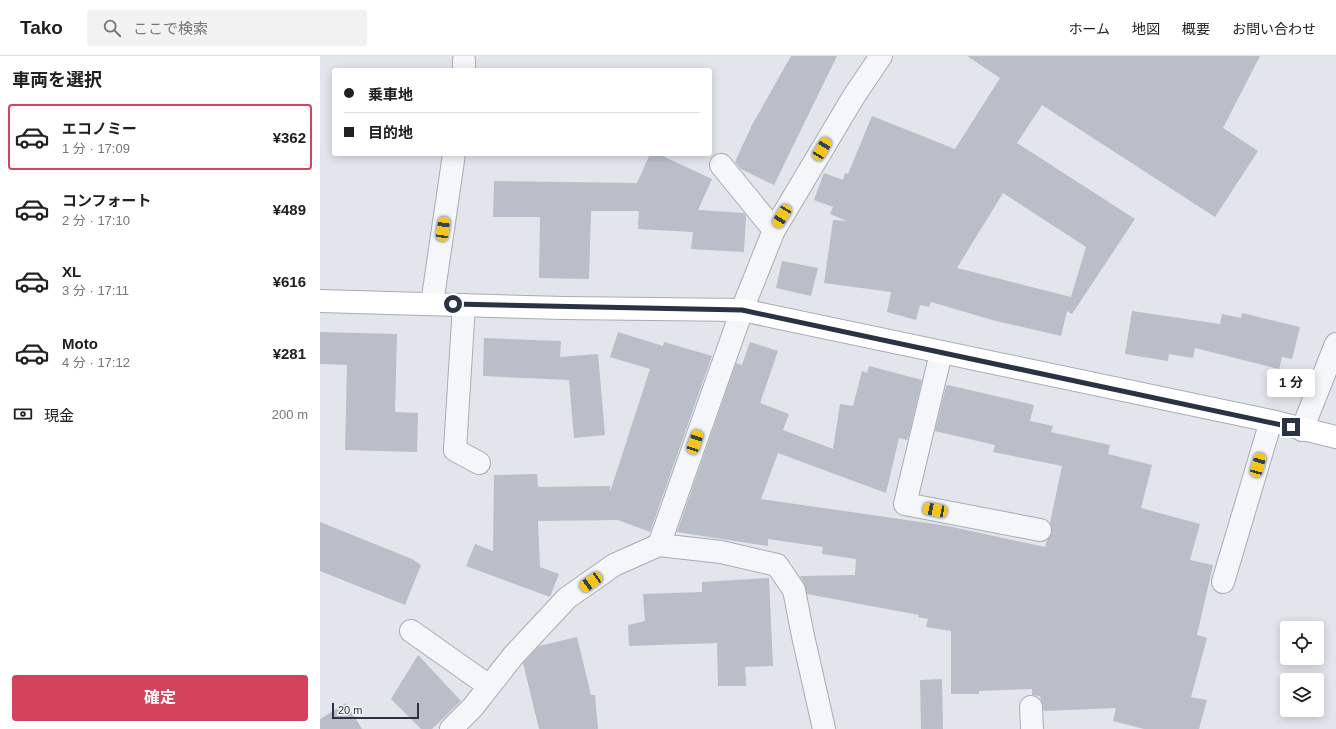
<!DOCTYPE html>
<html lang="ja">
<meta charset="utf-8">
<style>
:root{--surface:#fff;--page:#f2f2f2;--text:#202124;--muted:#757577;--line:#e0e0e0;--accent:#d3435b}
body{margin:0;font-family:Arial,"Noto Sans JP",sans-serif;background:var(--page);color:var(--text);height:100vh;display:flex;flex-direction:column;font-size:15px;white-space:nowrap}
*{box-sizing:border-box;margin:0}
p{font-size:13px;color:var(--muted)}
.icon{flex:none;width:22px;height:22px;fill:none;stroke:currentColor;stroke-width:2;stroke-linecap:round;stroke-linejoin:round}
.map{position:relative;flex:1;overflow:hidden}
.details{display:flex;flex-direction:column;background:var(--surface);width:320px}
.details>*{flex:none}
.top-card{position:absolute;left:12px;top:12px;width:380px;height:88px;border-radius:4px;box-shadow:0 2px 10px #0003;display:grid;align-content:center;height:88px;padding:0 12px;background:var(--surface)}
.controls{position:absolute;left:960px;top:565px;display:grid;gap:8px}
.controls a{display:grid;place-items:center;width:44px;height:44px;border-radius:4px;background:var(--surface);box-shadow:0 2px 10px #0003;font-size:20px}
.scale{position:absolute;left:12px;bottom:10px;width:87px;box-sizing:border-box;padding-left:4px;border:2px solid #293343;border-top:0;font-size:11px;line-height:14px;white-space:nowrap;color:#293343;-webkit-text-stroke:3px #f1f4f8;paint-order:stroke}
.end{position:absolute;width:18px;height:18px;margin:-9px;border:5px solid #293343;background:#fff;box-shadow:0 0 0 2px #fff}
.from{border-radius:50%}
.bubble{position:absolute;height:28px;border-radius:4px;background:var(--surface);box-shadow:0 2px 10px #0003;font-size:13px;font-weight:700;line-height:28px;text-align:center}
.car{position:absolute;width:12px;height:24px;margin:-12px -6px;border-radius:5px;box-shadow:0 0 3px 1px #0007;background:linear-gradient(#f5c518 24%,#345 0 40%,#f5c518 0 76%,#345 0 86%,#f5c518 0)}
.top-card b{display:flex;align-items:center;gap:14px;height:38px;font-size:15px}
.top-card b+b{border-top:1px solid var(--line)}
.top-card i{width:10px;height:10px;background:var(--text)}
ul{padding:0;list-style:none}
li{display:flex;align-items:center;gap:12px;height:66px;margin:0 8px 6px;padding:0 4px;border:2px solid transparent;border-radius:4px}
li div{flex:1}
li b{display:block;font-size:15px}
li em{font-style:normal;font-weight:700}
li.selected{border-color:var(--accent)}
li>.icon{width:36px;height:36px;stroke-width:1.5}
h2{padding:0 12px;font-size:18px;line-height:48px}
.pay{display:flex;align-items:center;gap:10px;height:44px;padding:0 12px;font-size:15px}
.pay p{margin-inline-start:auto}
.primary-button{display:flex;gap:8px;margin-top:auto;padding:8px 12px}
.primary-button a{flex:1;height:46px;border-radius:4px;background:var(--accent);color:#fff;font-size:16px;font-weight:700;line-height:46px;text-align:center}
header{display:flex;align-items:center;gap:24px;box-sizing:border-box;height:56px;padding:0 20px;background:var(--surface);border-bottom:1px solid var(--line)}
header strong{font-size:19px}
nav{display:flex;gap:22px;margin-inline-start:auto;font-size:14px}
.search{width:280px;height:36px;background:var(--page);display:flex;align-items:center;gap:10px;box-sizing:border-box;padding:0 14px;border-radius:4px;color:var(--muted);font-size:15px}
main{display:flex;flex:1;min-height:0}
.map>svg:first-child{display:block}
.building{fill:#b9bec8;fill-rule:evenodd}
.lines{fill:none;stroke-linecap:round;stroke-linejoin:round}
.street-casing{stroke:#a7acb5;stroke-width:24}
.secondary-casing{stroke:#a7acb5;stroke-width:24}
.street{stroke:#f5f6f9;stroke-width:22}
.secondary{stroke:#fff;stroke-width:22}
.route{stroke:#293343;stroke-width:5}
</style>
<header>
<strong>Tako</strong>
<div class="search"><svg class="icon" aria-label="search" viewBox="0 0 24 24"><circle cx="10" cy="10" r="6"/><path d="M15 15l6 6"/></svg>ここで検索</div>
<nav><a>ホーム</a><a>地図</a><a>概要</a><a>お問い合わせ</a></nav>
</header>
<main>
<section class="details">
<h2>車両を選択</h2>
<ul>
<li class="selected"><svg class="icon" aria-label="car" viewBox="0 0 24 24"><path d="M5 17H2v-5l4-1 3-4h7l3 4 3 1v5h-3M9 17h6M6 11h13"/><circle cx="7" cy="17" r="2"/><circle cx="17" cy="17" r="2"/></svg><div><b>エコノミー</b><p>1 分 · 17:09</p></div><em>¥362</em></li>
<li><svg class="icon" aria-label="car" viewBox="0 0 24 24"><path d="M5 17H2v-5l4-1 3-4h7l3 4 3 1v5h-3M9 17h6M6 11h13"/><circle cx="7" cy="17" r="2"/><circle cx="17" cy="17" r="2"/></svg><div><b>コンフォート</b><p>2 分 · 17:10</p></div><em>¥489</em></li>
<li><svg class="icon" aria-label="car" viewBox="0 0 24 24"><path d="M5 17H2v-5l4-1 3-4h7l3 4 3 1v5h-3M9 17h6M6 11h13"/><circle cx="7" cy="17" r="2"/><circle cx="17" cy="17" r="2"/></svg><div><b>XL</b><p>3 分 · 17:11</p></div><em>¥616</em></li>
<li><svg class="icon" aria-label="car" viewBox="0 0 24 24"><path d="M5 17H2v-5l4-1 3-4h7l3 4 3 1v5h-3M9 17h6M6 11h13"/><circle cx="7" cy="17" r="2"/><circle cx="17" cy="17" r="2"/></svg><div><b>Moto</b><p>4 分 · 17:12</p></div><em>¥281</em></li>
</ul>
<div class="pay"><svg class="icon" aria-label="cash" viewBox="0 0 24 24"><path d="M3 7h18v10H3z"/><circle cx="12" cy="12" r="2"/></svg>現金<p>200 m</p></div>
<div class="primary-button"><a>確定</a></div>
</section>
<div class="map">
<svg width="1016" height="673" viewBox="0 0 1016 673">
<rect width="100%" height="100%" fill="#e2e5eb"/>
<g class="building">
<path d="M471,0H517L454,129L421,113L415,106L432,69Z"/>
<path d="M647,0H940L903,72L938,95L895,161L722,49L697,87L815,163L752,258L747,255L741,280L676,265L611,246L609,251L600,249L596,264L567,256L571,236L504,227L513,164L527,165L510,158L513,151L494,144L504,117L523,124L525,117L528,118L552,60L635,93L680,22ZM683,137L766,191L751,241L637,212Z"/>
<path d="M330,98H338L392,123L378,154L424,157L426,160L424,196L371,193L373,176L318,173L319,155H271L269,223L219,222L220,161H173L174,125L317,127Z"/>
<path d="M462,205L498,212L491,240L456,232Z"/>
<path d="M812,255L900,268L902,258L921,262L922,257L980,271L972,303L962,301L959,313L875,292L873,302L849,298L848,305L805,298Z"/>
<path d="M0,276L77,278L75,356L98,357L97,396L25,394L27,309L0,308Z"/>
<path d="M298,276L343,290L344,286L392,300L330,476L298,464L218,465L220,511L239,518L230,541L146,510L155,488L173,495L174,419L217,418L218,431L290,430V436L330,313L290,301Z"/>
<path d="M164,282L241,285L240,301L278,298L285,379L254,382L249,324L163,320Z"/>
<path d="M430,286L458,295L440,347L469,358L463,374L513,393L520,348L533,350L542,315L547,317L549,310L602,324L589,379L587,384L579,382L566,437L458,397L441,443L628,470L725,491L727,484L732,477L730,467L742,410L673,396L675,389L615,375L626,330L628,329L714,349L710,365L733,370L731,376L790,389L788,398L832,409L821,452L880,468L870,504L893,509L877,579L887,582L871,641L887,644L879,673H824L793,665L796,652L724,655L720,640L712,639V633L659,635V638H631V575L606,571L608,563L598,561L599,559L487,538L484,527L480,520L535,519L536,503L502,498L503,491L448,483V490L357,476L416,307L422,309Z"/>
<path d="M0,466L92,503L101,509L85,549L0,515Z"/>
<path d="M449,522L453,610L425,611L426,630H398L397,587L309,590L308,569L325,565L323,538L382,536V526Z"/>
<path d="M257,581L271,639H275L278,673H219L203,607L219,590Z"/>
<path d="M98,599L141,645L112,673H101L71,643Z"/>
<path d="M622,623L623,673H601L600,624Z"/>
<path d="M26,647L42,673H0V663Z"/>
</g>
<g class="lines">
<g class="street-casing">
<g id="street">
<path d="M144,14V4"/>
<path d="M401,109L454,174"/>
<path d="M112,248L134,98"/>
<path d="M144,249L135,394L159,407"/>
<path d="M621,297L585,448L720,474"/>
<path d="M982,374L1016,288"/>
<path d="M339,489L422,254L454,174L534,40L561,0"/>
<path d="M903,526L951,365"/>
<path d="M91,575L169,630"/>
<path d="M711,651L712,673"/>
<path d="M131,673L153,651L193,600L247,542L294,509L339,489L401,496L457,509L474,534L483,580L504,673"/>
</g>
</g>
<g class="secondary-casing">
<path id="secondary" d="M0,245L243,252L422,254L951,365L1016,381"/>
</g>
<use href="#street" class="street"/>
<use href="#secondary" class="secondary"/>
</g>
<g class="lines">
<path class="route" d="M133,248L422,254L971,371"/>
</g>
</svg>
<div class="controls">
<a><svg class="icon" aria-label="locate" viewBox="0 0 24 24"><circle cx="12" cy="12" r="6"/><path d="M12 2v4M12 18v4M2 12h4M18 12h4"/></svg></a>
<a><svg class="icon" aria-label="layers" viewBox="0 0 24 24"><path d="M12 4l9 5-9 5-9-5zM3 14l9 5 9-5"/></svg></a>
</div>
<div class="scale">20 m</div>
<i class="end from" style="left:133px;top:248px"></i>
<i class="end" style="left:971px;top:371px"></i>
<div class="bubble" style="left:947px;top:313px;width:48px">1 分</div>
<i class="car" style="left:502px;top:93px;rotate:31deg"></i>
<i class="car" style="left:462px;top:160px;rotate:211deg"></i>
<i class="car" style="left:123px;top:173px;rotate:8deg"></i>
<i class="car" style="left:375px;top:386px;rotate:19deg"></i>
<i class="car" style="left:938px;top:409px;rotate:16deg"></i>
<i class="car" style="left:615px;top:454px;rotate:281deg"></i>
<i class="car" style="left:271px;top:526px;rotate:235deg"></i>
<div class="top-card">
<b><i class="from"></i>乗車地</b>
<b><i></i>目的地</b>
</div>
</div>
</main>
